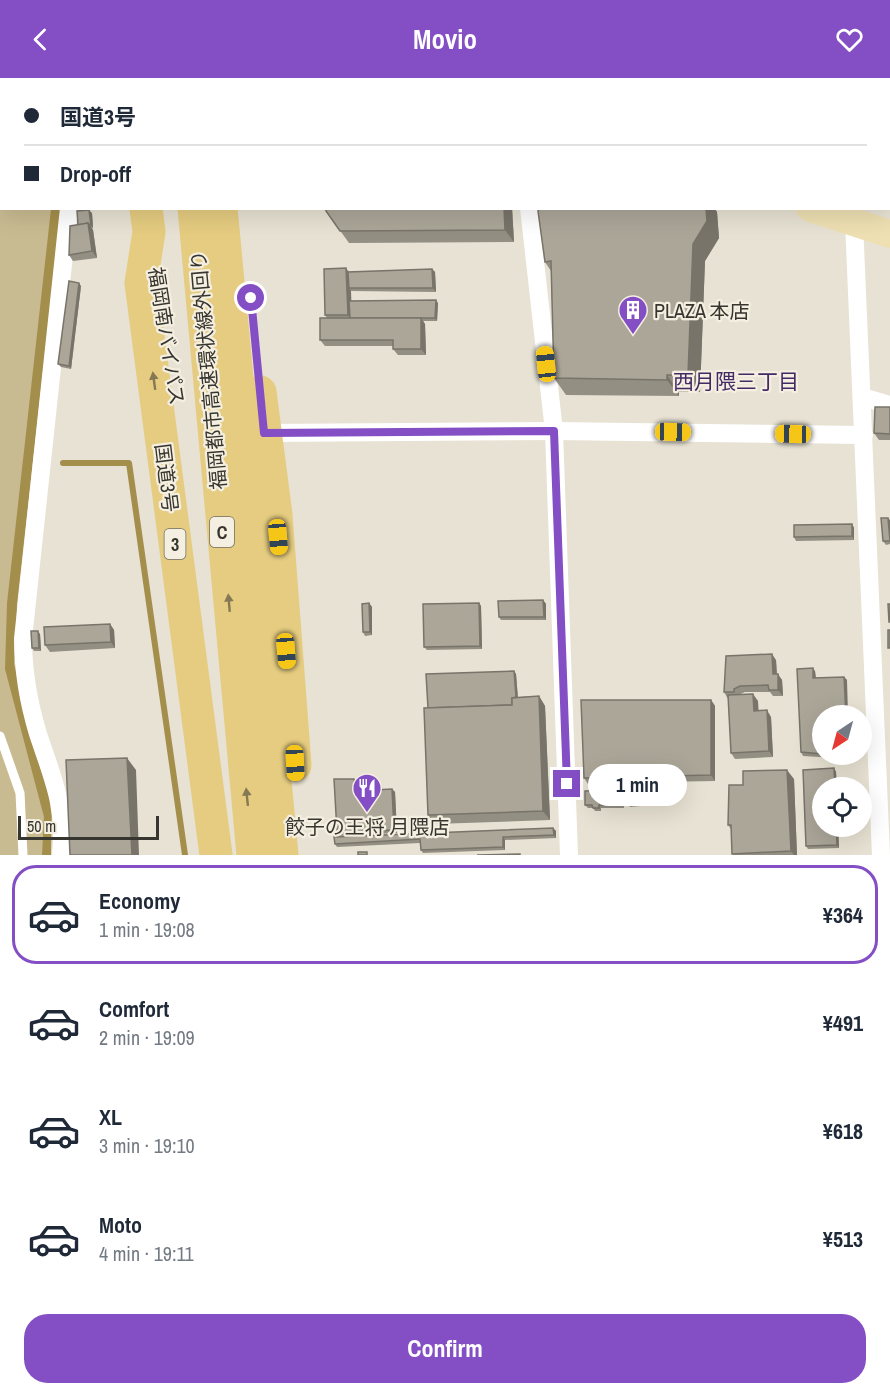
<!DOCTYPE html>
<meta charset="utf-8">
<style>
:root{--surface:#fff;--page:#f6f6f7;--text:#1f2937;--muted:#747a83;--line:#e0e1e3;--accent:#844ec5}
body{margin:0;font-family:"Archivo Narrow","Noto Sans JP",sans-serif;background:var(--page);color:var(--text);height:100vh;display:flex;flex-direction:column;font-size:22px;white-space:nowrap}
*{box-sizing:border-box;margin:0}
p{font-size:20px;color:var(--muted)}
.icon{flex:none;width:33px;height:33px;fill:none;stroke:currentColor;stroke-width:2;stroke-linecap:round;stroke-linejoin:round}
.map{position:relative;height:777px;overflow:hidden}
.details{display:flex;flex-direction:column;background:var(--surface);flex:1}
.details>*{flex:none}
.hud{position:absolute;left:0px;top:0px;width:891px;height:132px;box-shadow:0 6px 24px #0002;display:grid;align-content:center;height:132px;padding:0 24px;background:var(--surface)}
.needle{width:39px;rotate:216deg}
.fabs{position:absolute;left:812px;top:627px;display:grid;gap:12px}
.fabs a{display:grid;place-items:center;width:60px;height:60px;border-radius:50%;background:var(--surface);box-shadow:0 6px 24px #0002;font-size:30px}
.scale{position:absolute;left:18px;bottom:15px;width:141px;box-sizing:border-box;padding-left:6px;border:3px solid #37352f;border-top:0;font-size:16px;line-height:21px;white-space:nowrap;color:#37352f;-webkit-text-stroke:4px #f4efe0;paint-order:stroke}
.end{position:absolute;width:27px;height:27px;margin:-14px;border:8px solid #844ec5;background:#fff;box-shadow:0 0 0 3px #fff}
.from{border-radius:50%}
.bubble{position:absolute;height:42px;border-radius:21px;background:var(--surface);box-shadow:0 6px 24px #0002;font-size:20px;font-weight:700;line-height:42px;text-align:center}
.car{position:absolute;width:18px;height:36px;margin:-18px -9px;border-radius:8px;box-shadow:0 0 4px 2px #0007;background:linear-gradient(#f5c518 24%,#345 0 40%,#f5c518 0 76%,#345 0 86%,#f5c518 0)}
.hud b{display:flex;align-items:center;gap:21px;height:57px;font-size:22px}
.hud b+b{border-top:2px solid var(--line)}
.hud i{width:15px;height:15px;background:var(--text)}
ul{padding:10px 0 0;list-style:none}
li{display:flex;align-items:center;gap:18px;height:99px;margin:0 12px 9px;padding:0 12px;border:3px solid transparent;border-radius:24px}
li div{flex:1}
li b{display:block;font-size:22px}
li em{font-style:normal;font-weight:700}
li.selected{border-color:var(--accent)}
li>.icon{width:54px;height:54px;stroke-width:1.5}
.action{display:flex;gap:12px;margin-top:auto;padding:12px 24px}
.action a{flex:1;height:69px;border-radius:24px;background:var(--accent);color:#fff;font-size:24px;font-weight:700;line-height:69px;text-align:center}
header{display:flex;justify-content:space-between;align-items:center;height:78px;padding:0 24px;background:var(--accent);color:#fff;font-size:27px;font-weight:700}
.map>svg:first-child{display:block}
.green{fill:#c9bb91}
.water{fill:#a48e4b}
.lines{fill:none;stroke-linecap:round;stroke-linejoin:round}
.stream{stroke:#a48e4b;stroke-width:6}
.path{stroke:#9b978c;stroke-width:4;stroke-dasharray:4.5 4.5;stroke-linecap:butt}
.lane{stroke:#fff;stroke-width:9}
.street{stroke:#fff;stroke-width:18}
.primary{stroke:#efe0b3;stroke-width:28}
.highway{stroke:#e5cc80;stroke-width:33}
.wall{fill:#938f83}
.shaded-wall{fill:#78746a}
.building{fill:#aba698;stroke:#78746a;stroke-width:1.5}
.oneway{fill:#857953}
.route{stroke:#844ec5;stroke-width:8}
.labels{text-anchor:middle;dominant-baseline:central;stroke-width:4.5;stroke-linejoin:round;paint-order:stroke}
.shield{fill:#f4efe0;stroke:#706d64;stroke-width:1.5}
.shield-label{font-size:18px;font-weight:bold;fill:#37352f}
.poi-label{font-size:20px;fill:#37352f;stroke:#f4efe0;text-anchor:start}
.street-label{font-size:20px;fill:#37352f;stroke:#f4efe0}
.neighbourhood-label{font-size:21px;fill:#442a65;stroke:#f4efe0}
</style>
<header><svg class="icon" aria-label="back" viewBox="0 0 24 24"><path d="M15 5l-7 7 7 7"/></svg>Movio<svg class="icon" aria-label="heart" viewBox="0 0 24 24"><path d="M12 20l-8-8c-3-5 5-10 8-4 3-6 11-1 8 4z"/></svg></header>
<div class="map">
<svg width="890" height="777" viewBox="0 0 890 777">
<rect width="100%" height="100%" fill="#e7e2d3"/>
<path class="green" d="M0,0L63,1L2,2V130L60,131L17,526V586L51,777H0Z"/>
<path class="water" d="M51,131H60V141L17,526L14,586L52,728L51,777H42L44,739L5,591L7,525Z"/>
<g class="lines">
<path class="stream" d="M63,385H129L185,777"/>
<g class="path">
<path d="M102,0V2"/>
<path d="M261,0V2"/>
<path d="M269,0V2"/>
<path d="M108,2V0"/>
<path d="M279,2V0"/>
</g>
<path class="lane" d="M0,658L20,715L23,777"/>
<g class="street">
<path d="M72,0V2"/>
<path d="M845,2V0"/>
<path d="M529,130L554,353L569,777"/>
<path d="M851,135L854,144L881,777"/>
<path d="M862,319L890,327"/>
<path d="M264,355L554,353L864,357"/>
<path d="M61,777C66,728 53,701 38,656C29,626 23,592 23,561L69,130"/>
</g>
<g class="primary">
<path d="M393,0L398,2"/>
<path d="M470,0L474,2"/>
<path d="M810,130L890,156"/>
</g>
<g class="highway">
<path d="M138,0V2"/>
<path d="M185,0V2"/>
<path d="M211,0V2"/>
<path d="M146,130L149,154L141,205L216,777"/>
<path d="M194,130L253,777"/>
<path d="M221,130L282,777"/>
<path d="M260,314L276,437L295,687"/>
</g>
</g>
<g class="wall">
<path d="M326,130H512L514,164L349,165L326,133Z"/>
<path d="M539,130H714L717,134L719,160L705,183L700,314H679V318L566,317L554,300L551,193L545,184Z"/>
<path d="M92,135L93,150H92L93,152L97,180L73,183L69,177Z"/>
<path d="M432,191L435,194L436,214L351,213V223L438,225L437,243H423L425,246L426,277H398L393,271V268H325L320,262L327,240L325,237L348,194Z"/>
<path d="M81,208L71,291L61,289L58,286Z"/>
<path d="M890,329V362H879L874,355Z"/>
<path d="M890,442V466L886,467L883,463Z"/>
<path d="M852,446L854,450V462L796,463L794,459Z"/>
<path d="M543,522L546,526V542H501L499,539Z"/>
<path d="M369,525L372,529V557L365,558L363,554Z"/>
<path d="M479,525L481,528L482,571L427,572L424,569Z"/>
<path d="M110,546L114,552L115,570L50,574L45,567Z"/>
<path d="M40,556L41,573H34L32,570Z"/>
<path d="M776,582L777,596L782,602L783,618H773L770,614H745L738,617L758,623V633L771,639L773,679L735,681L731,675L728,621L724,614Z"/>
<path d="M514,593L516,596L518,619L539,618L545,628L550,742L434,746L428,737V630Z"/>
<path d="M815,593L816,600L844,599L847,602L822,638V676H835L836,680L803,678L801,674Z"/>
<path d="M711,622L715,628V703L659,704L663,710V724L640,725V728L630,729L628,725H624V730H601V733H595L593,730H588L585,727L607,712L625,707V705L588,706L584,700Z"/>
<path d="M834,690L836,694L837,710H822V748H838L839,770L808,771L806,768L803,692Z"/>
<path d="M354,701L357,704V713L392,711L395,714L397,755L339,758L337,754Z"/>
<path d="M794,701L797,777H733L731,751L728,747L743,707Z"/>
<path d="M553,750L556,753V760L505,762V772L423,775L421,772L420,765L337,769L335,766Z"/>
</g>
<g class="shaded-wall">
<path d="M504,130H512L514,164L505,152Z"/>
<path d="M706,130H714L717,134L719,160L705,183L700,314L688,297L693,166Z"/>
<path d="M89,132L92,135L93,150L91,147Z"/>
<path d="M88,145L93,152L97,180L92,173Z"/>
<path d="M346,190L351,197L349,210L351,213L352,240H350L348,237Z"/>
<path d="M432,191L435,194L436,214L433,210Z"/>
<path d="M79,205L81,208L71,291L69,288Z"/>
<path d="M436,222L438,225L437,243L435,240Z"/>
<path d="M421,240L425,246L426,277L421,271Z"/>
<path d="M667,297L679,314V318L667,302Z"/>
<path d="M888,440L890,442V463Z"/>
<path d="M852,446L854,450V462L852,458Z"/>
<path d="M543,522L546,526V542L544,539Z"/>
<path d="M369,525L372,529V557L370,554Z"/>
<path d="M479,525L481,528L482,571L480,568Z"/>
<path d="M110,546L114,552L115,570L111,564Z"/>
<path d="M38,553L40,556L41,573L39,570Z"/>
<path d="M772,576L776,582L777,602L773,596Z"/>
<path d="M813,590L815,593L816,603L813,600Z"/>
<path d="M514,593L516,596L519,636L516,633Z"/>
<path d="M778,596L782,602L783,618L778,612Z"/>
<path d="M844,599L847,602L848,638H846Z"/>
<path d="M753,616L758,623L759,639L754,633Z"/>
<path d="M539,618L545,628L550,742L543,733Z"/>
<path d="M711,622L715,628V703L711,697Z"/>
<path d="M767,632L771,639L773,679L769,673Z"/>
<path d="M127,680L136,692L139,777H132Z"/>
<path d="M834,690L836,694L837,710H835Z"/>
<path d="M787,692L794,701L797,777H794L791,773Z"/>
<path d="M354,701L357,704V716L355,713Z"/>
<path d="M658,703L663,710V724L659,718Z"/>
<path d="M392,711L395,714L397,755L394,752Z"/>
<path d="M635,718L640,725V728L635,722Z"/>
<path d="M836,748H838L839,770L837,767Z"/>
<path d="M553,750L556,753V760L554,757Z"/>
<path d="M503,759L505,762V772L503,769Z"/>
</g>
<g class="building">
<path d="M848,0H890V3V2H848Z"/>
<path d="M326,130H504L505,152L340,153L326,133Z"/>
<path d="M539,130H706L707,143L693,166L688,297H667V302L554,300L551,183L545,184L538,133Z"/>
<path d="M89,132L91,147H90L88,145L78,147L77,133Z"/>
<path d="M88,145L92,173L69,177L70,148Z"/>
<path d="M346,190L348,237H325L324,191Z"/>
<path d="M432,191L433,210H349L348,194Z"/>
<path d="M69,203L79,205L69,288L58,286Z"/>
<path d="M436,222L435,240H350L349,223Z"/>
<path d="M320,240H421V271H393V262H320Z"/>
<path d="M875,329H890V356L874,355Z"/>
<path d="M881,440H888L890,463H883Z"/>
<path d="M852,446V458L794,459V447Z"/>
<path d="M543,522L544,539H499L498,523Z"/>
<path d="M369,525L370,554H363L362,526Z"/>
<path d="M479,525L480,568L424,569L423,526Z"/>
<path d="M888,526H890V544H889Z"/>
<path d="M110,546L111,564L45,567L44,549Z"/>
<rect x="888" y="552" width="2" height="18"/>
<path d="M31,553H38L39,570H32Z"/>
<path d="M772,576L773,596H778V612H769L768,607L740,608L734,611V614H724L726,578Z"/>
<path d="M813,590V600L844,599L846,638H822V676L801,674L797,591Z"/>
<path d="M514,593L516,619L512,620V627L428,630L426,596Z"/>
<path d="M753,616L754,633L767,632L769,673L731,675L728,617Z"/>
<path d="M539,618L543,733L428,737L424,630L512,627V620Z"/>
<path d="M581,622H711V697L584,700Z"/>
<path d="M127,680L132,777H70L66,682Z"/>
<path d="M834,690L835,710H822V748H836L837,767L806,768L803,692Z"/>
<path d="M787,692L791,773L732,776L731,747H728L729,707H743V693Z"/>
<path d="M334,701H354L355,713L392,711L394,752L337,754Z"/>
<path d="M658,703L659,718H635V722H626L625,705Z"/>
<path d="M607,707H625L626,722H622V727H599V730H593L592,727H585V713L607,712Z"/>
<path d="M553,750L554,757L503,759V769L421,772L420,761L335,766L334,759Z"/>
<rect x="358" y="774" width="9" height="3"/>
<path d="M520,776V777H477Z"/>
</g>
<defs><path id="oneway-solid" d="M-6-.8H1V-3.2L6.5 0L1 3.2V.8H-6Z" transform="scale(1.5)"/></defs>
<g class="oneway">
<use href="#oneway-solid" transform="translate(154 303) rotate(-98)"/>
<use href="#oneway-solid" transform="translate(229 525) rotate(-95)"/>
<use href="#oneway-solid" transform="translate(247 719) rotate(-96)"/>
</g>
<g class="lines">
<path class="route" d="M251,220L264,355L554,353L567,706"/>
</g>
<defs>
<g id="building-pin" transform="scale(1.5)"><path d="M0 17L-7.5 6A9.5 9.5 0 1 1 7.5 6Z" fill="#844ec5" stroke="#f4efe0"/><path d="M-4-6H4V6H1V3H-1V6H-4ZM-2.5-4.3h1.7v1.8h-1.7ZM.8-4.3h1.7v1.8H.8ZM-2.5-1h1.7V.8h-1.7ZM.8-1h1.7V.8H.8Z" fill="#fff"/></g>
<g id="restaurant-pin" transform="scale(1.5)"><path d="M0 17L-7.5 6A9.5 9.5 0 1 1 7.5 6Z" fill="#844ec5" stroke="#f4efe0"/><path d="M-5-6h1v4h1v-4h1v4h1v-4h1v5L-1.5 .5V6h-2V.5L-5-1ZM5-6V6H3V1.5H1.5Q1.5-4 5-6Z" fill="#fff"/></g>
</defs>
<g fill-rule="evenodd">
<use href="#building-pin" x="633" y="232"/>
<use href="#restaurant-pin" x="367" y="710"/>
</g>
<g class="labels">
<g class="shield">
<rect x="210" y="439" width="24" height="30" rx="4.5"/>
<rect x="164.5" y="451" width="21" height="30" rx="4.5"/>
</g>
<g class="shield-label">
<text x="222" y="454">C</text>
<text x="175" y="466">3</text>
</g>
<g class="poi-label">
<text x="654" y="232">PLAZA 本店</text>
<text x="367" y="748" text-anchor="middle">餃子の王将 月隈店</text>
</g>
<g class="street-label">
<text transform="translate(167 258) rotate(81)">福岡南バイパス</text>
<text transform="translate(208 292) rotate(-95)">福岡都市高速環状線外回り</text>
<text transform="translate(167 400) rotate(83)">国道3号</text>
</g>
<g class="neighbourhood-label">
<text x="736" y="303">西月隈三丁目</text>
</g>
</g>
</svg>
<div class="fabs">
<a><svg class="needle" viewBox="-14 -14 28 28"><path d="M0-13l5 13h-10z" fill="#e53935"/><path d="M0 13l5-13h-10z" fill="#747a83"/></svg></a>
<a><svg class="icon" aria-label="locate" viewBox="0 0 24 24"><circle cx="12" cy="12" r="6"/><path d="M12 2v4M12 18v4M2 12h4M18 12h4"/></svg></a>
</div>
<div class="scale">50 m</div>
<i class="end from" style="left:251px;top:220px"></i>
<i class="end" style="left:567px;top:706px"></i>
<div class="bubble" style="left:588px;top:686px;width:99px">1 min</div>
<i class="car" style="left:546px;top:286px;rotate:354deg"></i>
<i class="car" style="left:673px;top:354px;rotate:91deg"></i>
<i class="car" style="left:793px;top:356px;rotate:271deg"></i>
<i class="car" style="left:278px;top:459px;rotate:175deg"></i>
<i class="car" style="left:286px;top:573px;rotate:175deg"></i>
<i class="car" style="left:295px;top:685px;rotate:177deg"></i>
<div class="hud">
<b><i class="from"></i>国道3号</b>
<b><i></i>Drop-off</b>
</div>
</div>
<section class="details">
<ul>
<li class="selected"><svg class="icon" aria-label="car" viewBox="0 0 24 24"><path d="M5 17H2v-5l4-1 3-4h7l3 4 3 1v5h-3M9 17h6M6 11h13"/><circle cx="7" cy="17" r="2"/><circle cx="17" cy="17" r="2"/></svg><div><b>Economy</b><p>1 min · 19:08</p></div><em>¥364</em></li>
<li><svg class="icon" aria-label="car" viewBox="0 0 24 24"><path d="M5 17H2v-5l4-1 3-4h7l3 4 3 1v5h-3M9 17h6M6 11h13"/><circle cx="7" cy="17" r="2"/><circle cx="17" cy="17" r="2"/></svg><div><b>Comfort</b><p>2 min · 19:09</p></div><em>¥491</em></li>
<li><svg class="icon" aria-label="car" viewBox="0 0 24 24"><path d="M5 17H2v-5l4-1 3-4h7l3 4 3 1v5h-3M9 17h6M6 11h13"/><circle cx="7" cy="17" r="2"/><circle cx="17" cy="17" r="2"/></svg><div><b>XL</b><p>3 min · 19:10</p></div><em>¥618</em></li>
<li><svg class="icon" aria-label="car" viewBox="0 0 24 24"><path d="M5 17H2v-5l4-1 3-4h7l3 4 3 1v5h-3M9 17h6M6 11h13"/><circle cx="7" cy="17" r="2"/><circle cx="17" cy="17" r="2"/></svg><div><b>Moto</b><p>4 min · 19:11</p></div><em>¥513</em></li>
</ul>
<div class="action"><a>Confirm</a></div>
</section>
